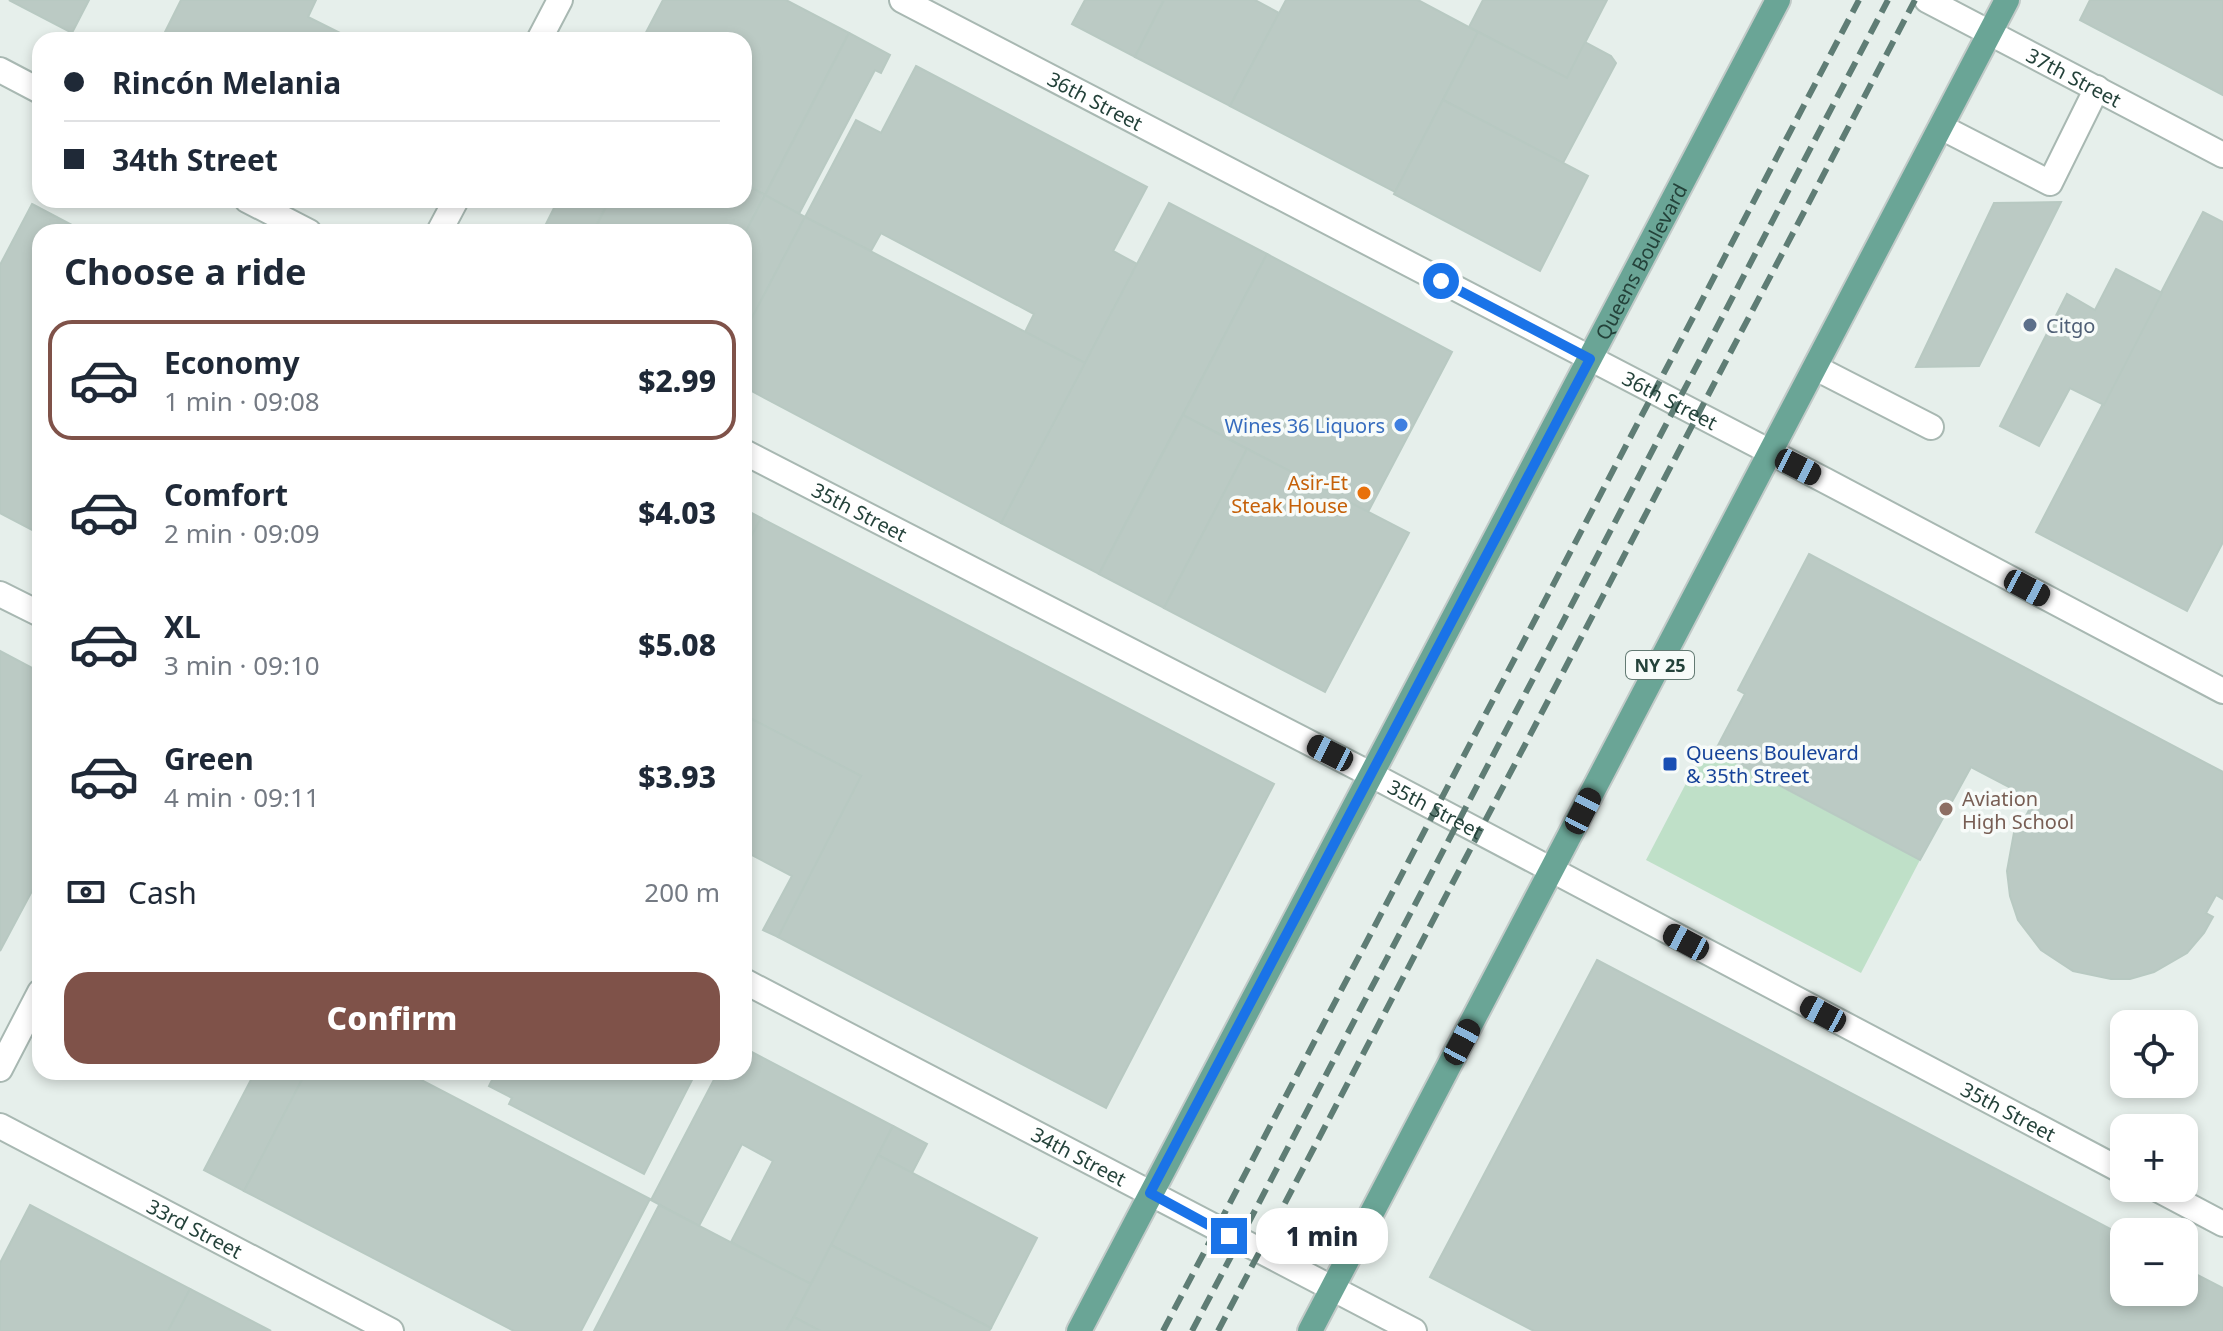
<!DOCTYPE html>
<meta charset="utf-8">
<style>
:root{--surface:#fff;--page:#f6f6f7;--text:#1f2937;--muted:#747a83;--line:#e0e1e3;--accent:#7f5249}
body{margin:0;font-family:"Noto Sans",sans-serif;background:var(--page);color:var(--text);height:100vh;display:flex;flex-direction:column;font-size:30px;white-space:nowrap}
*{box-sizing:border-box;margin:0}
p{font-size:26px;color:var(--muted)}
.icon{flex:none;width:44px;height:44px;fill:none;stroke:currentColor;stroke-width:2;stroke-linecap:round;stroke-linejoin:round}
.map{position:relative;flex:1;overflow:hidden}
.panel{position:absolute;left:32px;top:224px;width:720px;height:856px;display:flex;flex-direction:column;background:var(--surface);border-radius:24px;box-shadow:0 4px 12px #0003}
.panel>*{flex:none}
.banner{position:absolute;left:32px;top:32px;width:720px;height:176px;border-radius:24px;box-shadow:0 4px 12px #0003;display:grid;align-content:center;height:176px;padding:0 32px;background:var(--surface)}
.tools{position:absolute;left:2110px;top:1010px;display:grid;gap:16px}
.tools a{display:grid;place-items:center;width:88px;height:88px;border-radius:16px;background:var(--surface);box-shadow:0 4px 12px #0003;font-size:40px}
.end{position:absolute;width:36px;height:36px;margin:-18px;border:10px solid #1a73e8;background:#fff;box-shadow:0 0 0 4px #fff}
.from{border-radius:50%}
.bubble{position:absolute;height:56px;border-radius:24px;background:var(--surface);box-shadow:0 4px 12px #0003;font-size:26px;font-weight:800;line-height:56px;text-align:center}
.car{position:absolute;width:24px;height:48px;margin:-24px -12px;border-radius:10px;box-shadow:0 0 6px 2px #0007;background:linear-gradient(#222 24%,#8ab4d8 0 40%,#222 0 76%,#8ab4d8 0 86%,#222 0)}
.banner b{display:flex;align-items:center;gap:28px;height:76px;font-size:30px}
.banner b+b{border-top:2px solid var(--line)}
.banner i{width:20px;height:20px;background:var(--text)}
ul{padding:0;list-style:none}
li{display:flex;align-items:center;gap:24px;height:120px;margin:0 16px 12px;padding:0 16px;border:4px solid transparent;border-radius:24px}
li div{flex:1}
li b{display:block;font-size:30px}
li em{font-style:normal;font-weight:800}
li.current{border-color:var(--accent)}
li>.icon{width:72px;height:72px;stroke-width:1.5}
h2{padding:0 32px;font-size:36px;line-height:96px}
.pay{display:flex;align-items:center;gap:20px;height:88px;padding:0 32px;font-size:30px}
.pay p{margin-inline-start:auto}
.action{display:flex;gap:16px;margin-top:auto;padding:16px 32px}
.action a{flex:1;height:92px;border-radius:24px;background:var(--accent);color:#fff;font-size:32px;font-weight:800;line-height:92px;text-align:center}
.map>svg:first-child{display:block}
.green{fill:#bfe0c8}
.building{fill:#bbcac4;stroke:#b8c9c2;stroke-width:2}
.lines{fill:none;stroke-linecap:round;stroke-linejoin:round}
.service-casing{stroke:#a8b8b2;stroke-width:28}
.minor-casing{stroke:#a8b8b2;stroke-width:28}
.primary-casing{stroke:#c2cac8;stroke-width:28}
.service{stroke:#fff;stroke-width:24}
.minor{stroke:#fff;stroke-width:24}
.primary{stroke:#6aa596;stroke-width:24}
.rail{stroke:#5f7d75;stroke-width:6;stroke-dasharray:16 8;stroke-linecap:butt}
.route{stroke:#1a73e8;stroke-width:10}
.service-dot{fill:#5c6f8a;stroke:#f7fbf9;stroke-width:3}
.shop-dot{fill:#3f7fe0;stroke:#f7fbf9;stroke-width:3}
.food-dot{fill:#e8710a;stroke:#f7fbf9;stroke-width:3}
.transit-dot{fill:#1a4fb4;stroke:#f7fbf9;stroke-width:3}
.education-dot{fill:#8d6e63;stroke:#f7fbf9;stroke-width:3}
.labels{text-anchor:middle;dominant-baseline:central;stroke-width:7;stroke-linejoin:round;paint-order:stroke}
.shield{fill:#f7fbf9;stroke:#637a73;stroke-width:2}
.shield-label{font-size:18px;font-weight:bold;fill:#24423a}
.street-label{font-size:20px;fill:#24423a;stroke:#f7fbf9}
.service-label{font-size:20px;fill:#4e5e75;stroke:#f7fbf9;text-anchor:start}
.shop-label{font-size:20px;fill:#366cbe;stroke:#f7fbf9;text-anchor:end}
.food-label{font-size:20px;fill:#c56008;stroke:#f7fbf9;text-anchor:end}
.transit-label{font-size:20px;fill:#164399;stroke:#f7fbf9;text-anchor:start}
.education-label{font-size:20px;fill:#785e54;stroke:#f7fbf9;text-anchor:start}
</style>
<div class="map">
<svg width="2223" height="1331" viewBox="0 0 2223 1331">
<rect width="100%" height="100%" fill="#e6efeb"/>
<path class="green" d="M1705,747L1920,860L1861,973L1646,860Z"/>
<g class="building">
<path d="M9,0H89L72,33Z"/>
<path d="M181,0H316L308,17L354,40H161Z"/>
<path d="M663,0H786L849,33L765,195L744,184V40H642Z"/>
<path d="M1085,0H1164L1135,57L1072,24Z"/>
<path d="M1164,0H1255L1279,13L1230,106L1135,57Z"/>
<path d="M1286,0H1418L1478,32L1395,192L1230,106Z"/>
<path d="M1483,0H1607L1567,78L1469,27Z"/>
<path d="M2090,0H2223V95L2080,20Z"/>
<path d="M1478,32L1567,78L1585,42L1611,56L1616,63L1563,163L1443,100Z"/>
<path d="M849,33L890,55L881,73L875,70L799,214L765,195Z"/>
<path d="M916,66L1147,187L1113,251L1137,264L1085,363L1025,332L1034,314L881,233L871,251L805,217L856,120L881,133Z"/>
<path d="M1443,100L1588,176L1540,271L1394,194Z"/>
<path d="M744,184L765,195L744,235V232H593L609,200H744Z"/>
<path d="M765,195L805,217L744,333V235Z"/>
<path d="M558,200H609L593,232H542Z"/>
<path d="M2061,202L1979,366L1916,367L1994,203Z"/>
<path d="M1169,203L1267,254L1099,574L1001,523Z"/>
<path d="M32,204L85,232H40V534L0,513V265Z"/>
<path d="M2203,212L2223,222V542L2187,611L2036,532Z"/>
<path d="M805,217L1085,363L1001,523L744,387V333Z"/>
<path d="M1267,254L1452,352L1368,512L1183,415Z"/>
<path d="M2116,269L2162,293L2104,405L2070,388L2039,446L2000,426L2067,294L2095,310Z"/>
<path d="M1183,415L1247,449L1164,608L1099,574Z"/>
<path d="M1247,449L1409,533L1325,692L1164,608Z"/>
<path d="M744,509L761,518L744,550Z"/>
<path d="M761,518L1274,784L1106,1108L778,937L861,776L744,715V550Z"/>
<path d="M1809,554L2223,772V899L2216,895L2206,913L2213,917L2204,933L2187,953L2154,972L2130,979H2111L2073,971L2041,950L2018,920L2010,896L2007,871L2015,827L2021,816L2025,818L2034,800L1971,767L1920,860L1715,751L1745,694L1738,690Z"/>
<path d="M0,651L40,672V876L0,951Z"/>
<path d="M744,715L861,776L778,937L763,930L792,876L744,851Z"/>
<path d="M1597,960L2124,1236V1292H2184V1268L2223,1288V1331H1534L1430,1277Z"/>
<path d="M744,1048L893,1126L811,1284L731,1242L773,1161L742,1144L699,1226L651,1200L718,1072H744Z"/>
<path d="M255,1072H306L244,1191L204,1170Z"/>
<path d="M306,1072H406L650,1199L581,1331H514L244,1191Z"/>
<path d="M496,1072H696L644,1174L509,1104L512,1098L489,1086Z"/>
<path d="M893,1126L927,1144L912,1173L878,1155Z"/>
<path d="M878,1155L1037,1238L991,1328L831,1245Z"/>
<path d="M30,1205L190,1289L168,1331H0V1263Z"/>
<path d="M659,1205L811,1284L786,1331H594Z"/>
<path d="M831,1245L991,1328L989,1331H820L794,1317Z"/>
<path d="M190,1289L271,1331H168Z"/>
<path d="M794,1317L820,1331H786Z"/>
</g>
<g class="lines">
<g class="service-casing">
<g id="service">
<path d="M1941,127L2050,183L2097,88"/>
<path d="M1816,368L1931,427"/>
</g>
</g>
<g class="minor-casing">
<g id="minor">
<path id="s1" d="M902,0L1826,481L2223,691"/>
<path id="s2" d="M1927,0L2223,155"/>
<path d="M539,40L560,0"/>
<path d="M0,70L40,91"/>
<path d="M247,200L309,232"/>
<path d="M439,232L456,200"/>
<path id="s3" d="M744,452L1372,775L2124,1172"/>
<path d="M0,594L40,614"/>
<path id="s4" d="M744,981L1414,1331"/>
<path d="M0,1069L40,992"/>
<path id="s5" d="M0,1126L391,1331"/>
<path d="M2155,1188L2223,1224"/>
</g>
</g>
<g class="primary-casing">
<g id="primary">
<path id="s6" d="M1079,1331L1778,0"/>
<path d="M1310,1331L2007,0"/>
</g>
</g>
<use href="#service" class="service"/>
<use href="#minor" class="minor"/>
<use href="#primary" class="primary"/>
<g class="rail">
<path d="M1163,1331L1859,0"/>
<path d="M1192,1331L1888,0"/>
<path d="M1218,1331L1915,0"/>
</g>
</g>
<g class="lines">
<path class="route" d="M1229,1236L1150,1193L1590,359L1441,281"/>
</g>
<circle class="service-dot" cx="2030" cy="325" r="8"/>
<circle class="shop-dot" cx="1401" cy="425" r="8"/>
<circle class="food-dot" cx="1364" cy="493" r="8"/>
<rect class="transit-dot" x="1662" y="756" width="16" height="16" rx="4"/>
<circle class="education-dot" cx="1946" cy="809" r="8"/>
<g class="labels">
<rect class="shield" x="1626" y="651" width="68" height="28" rx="6"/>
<g class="shield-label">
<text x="1660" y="665">NY 25</text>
</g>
<g class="street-label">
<text stroke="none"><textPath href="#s2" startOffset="166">37th Street</textPath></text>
<text stroke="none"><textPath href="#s1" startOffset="218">36th Street</textPath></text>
<text stroke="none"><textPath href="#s6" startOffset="1208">Queens Boulevard</textPath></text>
<text stroke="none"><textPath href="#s1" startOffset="866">36th Street</textPath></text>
<text stroke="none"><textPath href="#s3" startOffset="130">35th Street</textPath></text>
<text stroke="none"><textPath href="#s3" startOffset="778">35th Street</textPath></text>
<text stroke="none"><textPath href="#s3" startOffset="1426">35th Street</textPath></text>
<text stroke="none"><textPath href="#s4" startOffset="378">34th Street</textPath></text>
<text stroke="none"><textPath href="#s5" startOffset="220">33rd Street</textPath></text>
</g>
<g class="service-label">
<text x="2046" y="325">Citgo</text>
</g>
<g class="shop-label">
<text x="1385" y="425">Wines 36 Liquors</text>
</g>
<g class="food-label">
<text x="1348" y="482">Asir-Et<tspan x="1348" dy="23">Steak House</tspan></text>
</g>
<g class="transit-label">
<text x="1686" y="752">Queens Boulevard<tspan x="1686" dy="23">&amp; 35th Street</tspan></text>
</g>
<g class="education-label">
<text x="1962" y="798">Aviation<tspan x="1962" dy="23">High School</tspan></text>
</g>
</g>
</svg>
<div class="tools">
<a><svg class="icon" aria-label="locate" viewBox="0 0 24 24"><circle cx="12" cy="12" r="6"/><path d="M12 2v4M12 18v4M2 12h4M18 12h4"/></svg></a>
<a>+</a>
<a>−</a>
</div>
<i class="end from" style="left:1441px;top:281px"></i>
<i class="end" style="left:1229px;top:1236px"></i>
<div class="bubble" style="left:1256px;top:1208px;width:132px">1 min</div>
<i class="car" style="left:1798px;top:467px;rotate:117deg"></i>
<i class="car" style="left:2027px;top:588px;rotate:118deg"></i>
<i class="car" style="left:1330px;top:753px;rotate:297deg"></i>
<i class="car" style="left:1583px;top:811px;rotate:27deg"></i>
<i class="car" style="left:1686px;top:942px;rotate:298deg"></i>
<i class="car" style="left:1823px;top:1014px;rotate:298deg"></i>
<i class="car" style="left:1462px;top:1042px;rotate:28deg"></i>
<div class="banner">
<b><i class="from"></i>Rincón Melania</b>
<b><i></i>34th Street</b>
</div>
<section class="panel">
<h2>Choose a ride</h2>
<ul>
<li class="current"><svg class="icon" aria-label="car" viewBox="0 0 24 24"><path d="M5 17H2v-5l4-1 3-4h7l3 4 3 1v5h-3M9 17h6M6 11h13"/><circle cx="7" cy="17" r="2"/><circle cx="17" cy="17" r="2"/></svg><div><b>Economy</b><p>1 min · 09:08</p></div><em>$2.99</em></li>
<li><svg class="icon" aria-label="car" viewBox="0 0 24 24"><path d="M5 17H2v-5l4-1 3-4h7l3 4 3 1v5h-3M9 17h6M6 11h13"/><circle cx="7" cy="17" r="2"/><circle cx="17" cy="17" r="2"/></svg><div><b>Comfort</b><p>2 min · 09:09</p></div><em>$4.03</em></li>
<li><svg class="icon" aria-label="car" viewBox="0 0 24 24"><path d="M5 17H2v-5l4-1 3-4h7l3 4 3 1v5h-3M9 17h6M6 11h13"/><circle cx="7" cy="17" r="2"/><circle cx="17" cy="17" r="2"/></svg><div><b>XL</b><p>3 min · 09:10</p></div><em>$5.08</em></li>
<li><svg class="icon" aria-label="car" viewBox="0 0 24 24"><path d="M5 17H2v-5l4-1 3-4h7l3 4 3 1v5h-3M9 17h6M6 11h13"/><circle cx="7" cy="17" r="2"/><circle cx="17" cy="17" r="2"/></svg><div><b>Green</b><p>4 min · 09:11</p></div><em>$3.93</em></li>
</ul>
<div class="pay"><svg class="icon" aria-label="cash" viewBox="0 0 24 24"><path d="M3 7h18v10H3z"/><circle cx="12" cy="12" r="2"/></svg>Cash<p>200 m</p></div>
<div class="action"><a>Confirm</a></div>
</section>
</div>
